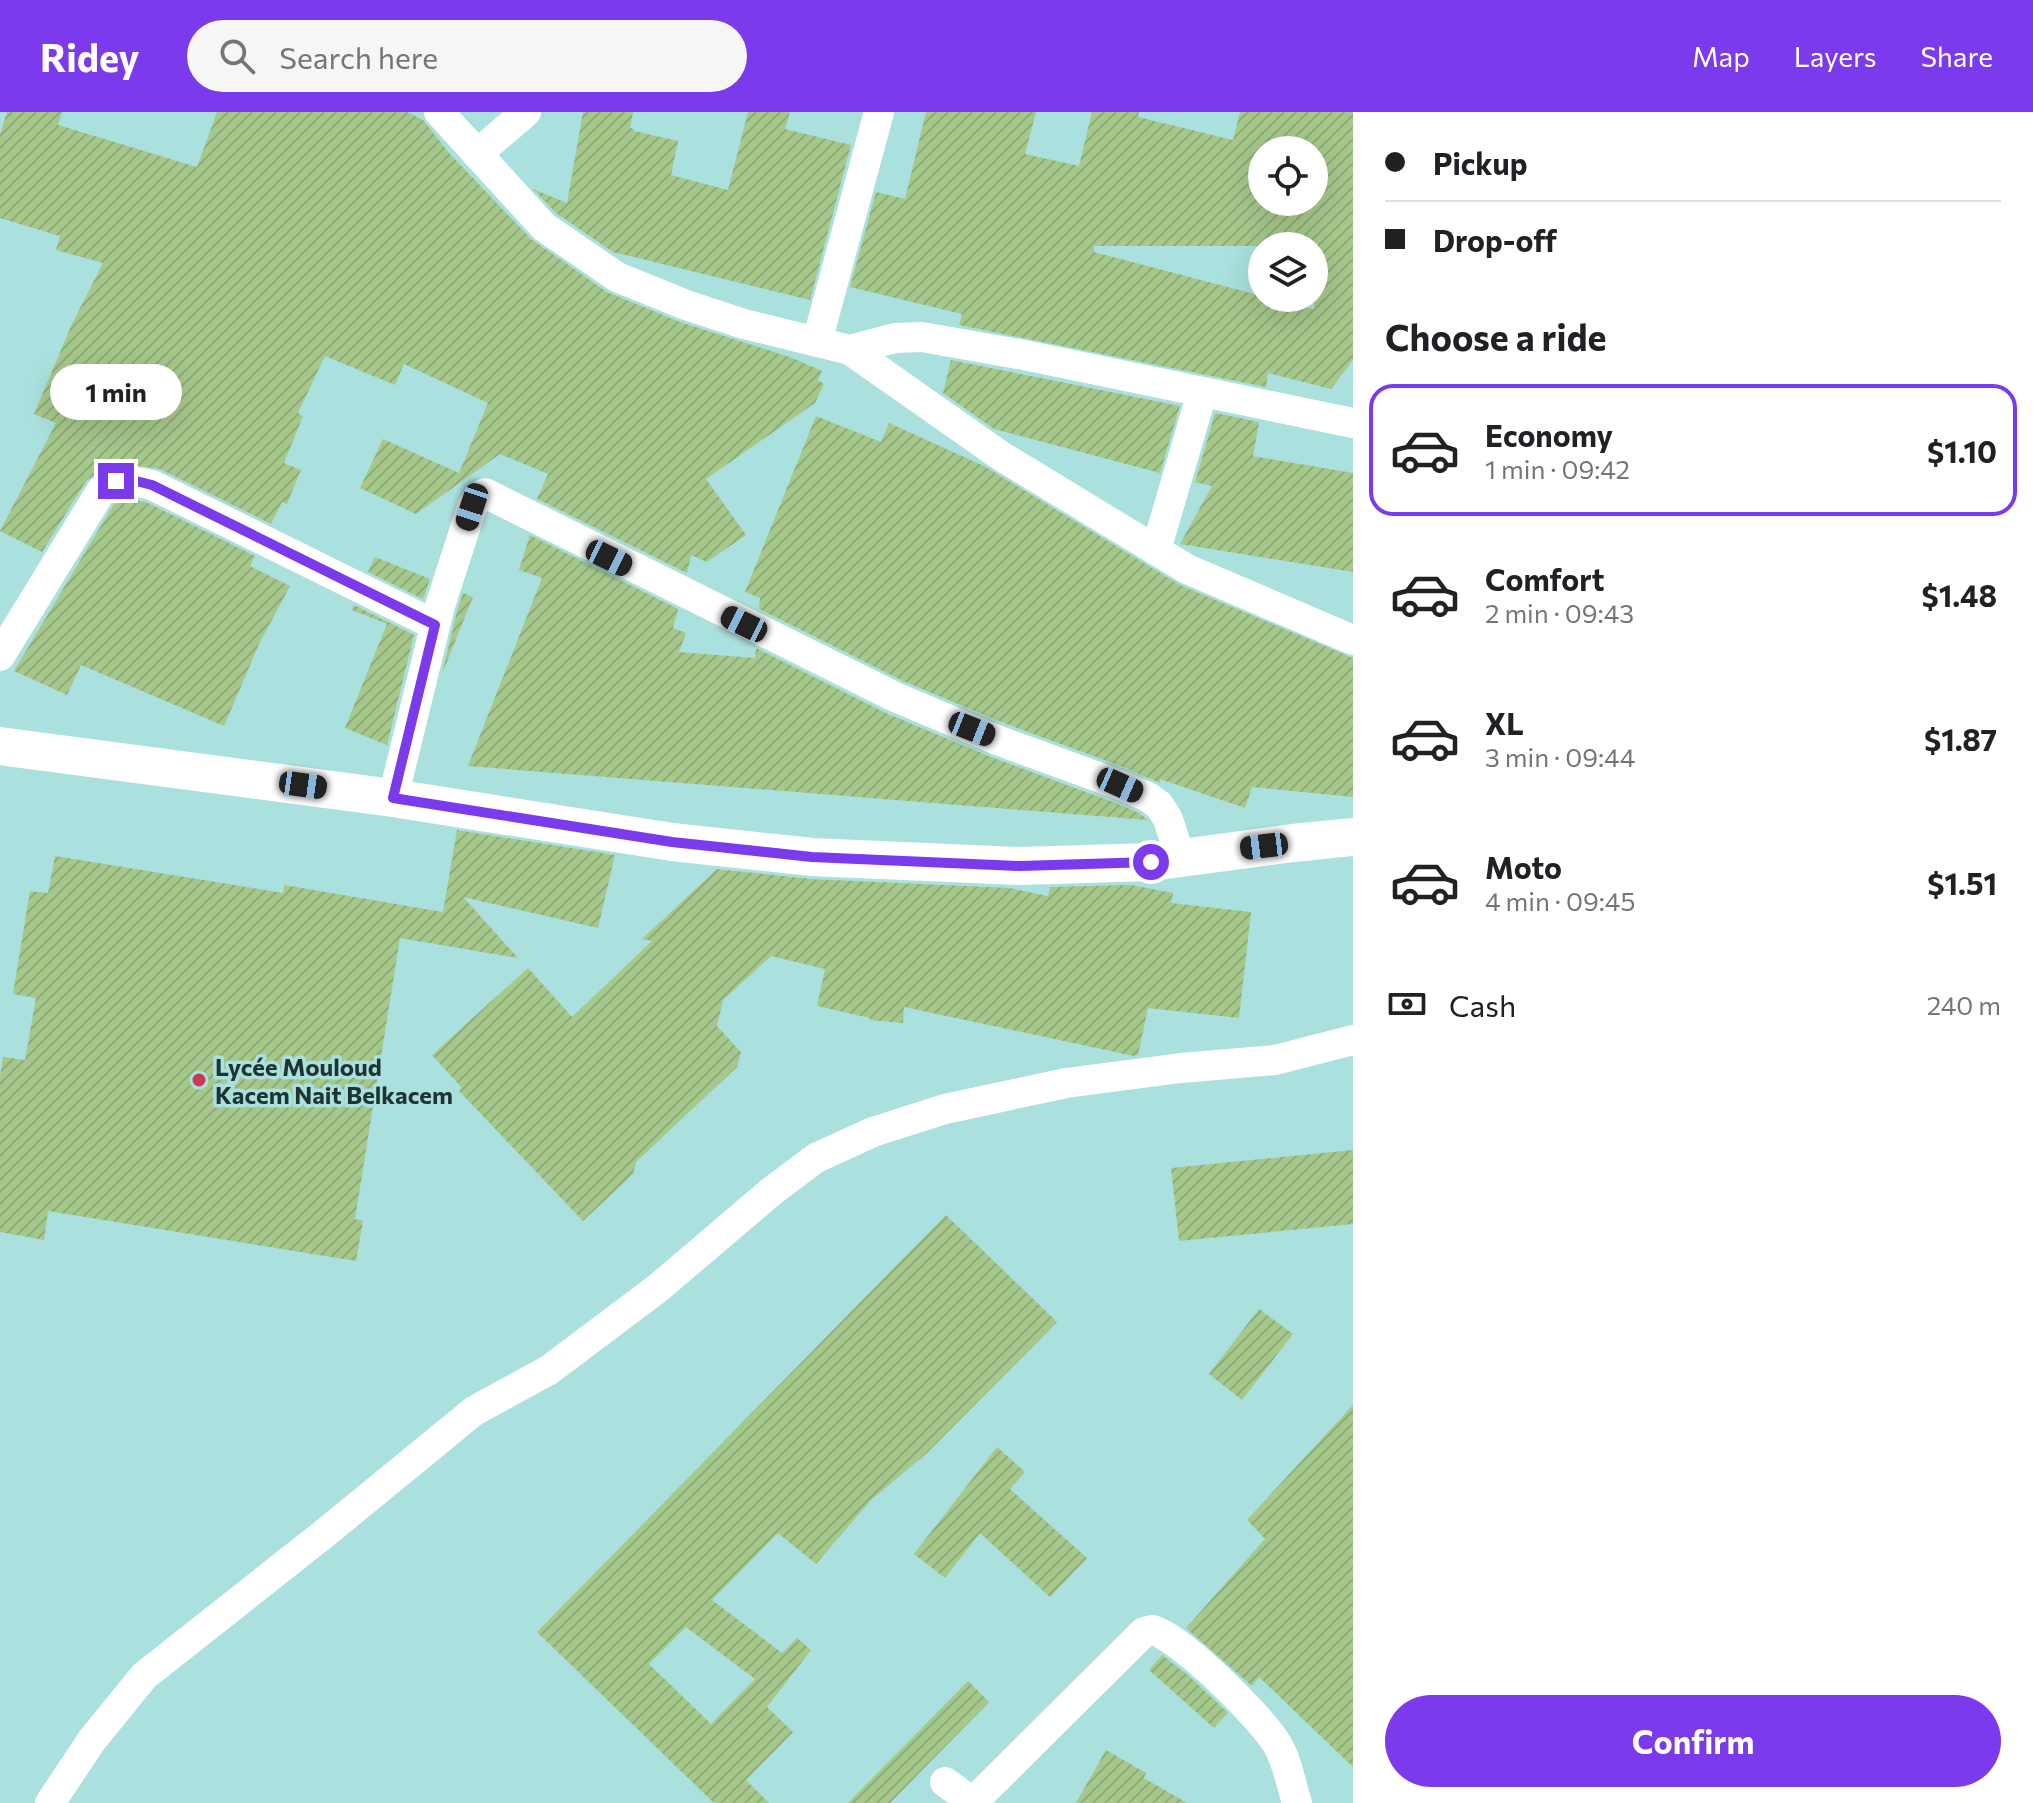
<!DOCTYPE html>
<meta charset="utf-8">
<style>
:root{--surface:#fff;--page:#f6f6f6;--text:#202124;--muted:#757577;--line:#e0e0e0;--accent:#7c3aed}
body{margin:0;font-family:Commissioner,sans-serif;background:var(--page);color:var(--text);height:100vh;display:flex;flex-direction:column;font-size:30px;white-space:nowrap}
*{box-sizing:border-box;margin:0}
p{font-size:26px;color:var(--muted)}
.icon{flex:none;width:44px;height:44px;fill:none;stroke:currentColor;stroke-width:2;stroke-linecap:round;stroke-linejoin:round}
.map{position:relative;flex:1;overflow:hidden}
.sheet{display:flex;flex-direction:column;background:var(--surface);width:680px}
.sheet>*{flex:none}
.top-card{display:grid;align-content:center;height:176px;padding:0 32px;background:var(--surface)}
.fabs{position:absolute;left:1248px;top:24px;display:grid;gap:16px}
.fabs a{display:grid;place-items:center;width:80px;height:80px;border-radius:50%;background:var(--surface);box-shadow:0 8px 32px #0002;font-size:40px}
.end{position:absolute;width:36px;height:36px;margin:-18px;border:10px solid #7c3aed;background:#fff;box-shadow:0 0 0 4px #fff}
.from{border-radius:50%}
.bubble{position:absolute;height:56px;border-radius:28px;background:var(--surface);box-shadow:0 8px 32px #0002;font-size:26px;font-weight:700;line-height:56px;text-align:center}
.car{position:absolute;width:24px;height:48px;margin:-24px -12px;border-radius:10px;box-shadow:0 0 6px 2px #0007;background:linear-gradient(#222 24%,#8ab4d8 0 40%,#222 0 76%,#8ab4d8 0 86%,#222 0)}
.top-card b{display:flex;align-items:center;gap:28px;height:76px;font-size:30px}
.top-card b+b{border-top:2px solid var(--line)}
.top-card i{width:20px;height:20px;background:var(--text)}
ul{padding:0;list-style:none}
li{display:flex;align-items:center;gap:24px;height:132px;margin:0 16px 12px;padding:0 16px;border:4px solid transparent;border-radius:24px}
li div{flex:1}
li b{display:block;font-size:30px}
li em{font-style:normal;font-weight:700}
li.current{border-color:var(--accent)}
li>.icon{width:72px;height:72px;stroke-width:1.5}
h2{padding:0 32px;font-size:36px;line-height:96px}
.pay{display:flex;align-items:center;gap:20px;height:88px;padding:0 32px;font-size:30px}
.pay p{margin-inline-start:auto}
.action{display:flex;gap:16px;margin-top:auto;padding:16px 32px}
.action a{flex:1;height:92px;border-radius:48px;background:var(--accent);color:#fff;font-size:32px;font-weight:700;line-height:92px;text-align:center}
header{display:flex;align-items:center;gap:48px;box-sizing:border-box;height:112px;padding:0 40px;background:var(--accent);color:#fff}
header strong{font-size:38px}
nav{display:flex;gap:44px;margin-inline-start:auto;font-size:28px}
.search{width:560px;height:72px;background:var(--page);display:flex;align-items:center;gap:20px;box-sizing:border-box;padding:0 28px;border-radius:44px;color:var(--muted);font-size:30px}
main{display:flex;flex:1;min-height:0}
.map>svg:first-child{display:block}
.building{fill:url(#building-hatch);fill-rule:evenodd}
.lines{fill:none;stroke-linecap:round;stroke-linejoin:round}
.minor{stroke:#fff;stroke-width:30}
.tertiary{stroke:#fff;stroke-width:38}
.route{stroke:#7c3aed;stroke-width:10}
.poi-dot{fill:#c9395b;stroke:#aae0dd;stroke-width:3}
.labels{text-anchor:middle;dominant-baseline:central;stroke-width:7;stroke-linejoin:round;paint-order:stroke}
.poi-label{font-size:24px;font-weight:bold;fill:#1e3432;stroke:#aae0dd;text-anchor:start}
</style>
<header>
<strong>Ridey</strong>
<div class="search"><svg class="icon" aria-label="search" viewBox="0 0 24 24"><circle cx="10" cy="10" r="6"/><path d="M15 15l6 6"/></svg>Search here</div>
<nav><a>Map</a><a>Layers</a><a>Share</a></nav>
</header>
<main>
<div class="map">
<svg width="1353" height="1691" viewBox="0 0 1353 1691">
<defs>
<pattern id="building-hatch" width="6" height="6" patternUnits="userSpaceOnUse" patternTransform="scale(2)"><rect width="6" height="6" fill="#a6c88a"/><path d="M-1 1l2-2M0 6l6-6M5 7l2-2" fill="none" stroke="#8eac78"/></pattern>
</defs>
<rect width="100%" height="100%" fill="#aae0dd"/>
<g class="building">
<path d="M7,0H62L58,13L197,55L217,0H407L423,8L449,41L531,127L607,180L680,210L790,245L822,259L818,268L824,272L815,291L706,367L746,423L707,450L691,443L687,461L537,387L548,362L500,342L416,402L360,376L383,327L459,361L488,291L404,252L395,273L325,244L298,301L303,304L284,351L301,358L287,392L282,390L271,412L160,357L123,352L100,359L86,369L42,440L0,419L56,311L34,302L72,212L103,151L56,138L60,124L0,106V22Z"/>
<path d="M583,0H633L630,16L634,17V19L678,29L671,63L728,78L748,0H790L785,17L851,33L810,188L613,140L556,101L533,77L567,91Z"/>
<path d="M926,0H1036L1025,42L1079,54L1092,0H1139L1138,5L1233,28L1240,0H1353V248L1331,277L1268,261L1266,275L959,213L962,202L850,175L876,80L905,87ZM1262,38H1314V90H1262ZM1094,134H1314V197L1262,186V184L1094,140Z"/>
<path d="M951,248L1180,294L1160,361L994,317L943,281Z"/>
<path d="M1215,301L1259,310L1253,344L1353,361V460L1180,432L1212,374L1195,370Z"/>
<path d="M816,304L881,330L889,311L984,354L1180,473L1353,546V685L1252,675L1245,696L1160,667V671L1126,656L1004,611L903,569L759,497L760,486L745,480Z"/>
<path d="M131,388L146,390L255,444L250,454L290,474L260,530L224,614L81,553L67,583L14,559L114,392Z"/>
<path d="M530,423L678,497L673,516L686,521L679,540L755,546L756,536L888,602L991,645L1113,690L1139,701L1148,708L468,654L542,466L519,458Z"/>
<path d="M375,445L430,467L423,487L368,460Z"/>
<path d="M463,481L473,485L442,562L457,499Z"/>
<path d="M354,493L414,523L387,633L345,616L387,512L352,498Z"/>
<path d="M457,718L615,743L598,816L463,785L518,846L400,826L355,1107L363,1109L356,1149L48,1099L44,1128L0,1120V965L3,945L25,948L36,886L13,882L30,779L48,781L55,744L283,781L284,773L443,800Z"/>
<path d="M717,757L811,767L1009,776L1048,784L1050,775L1131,773L1173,781L1171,791L1251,800L1239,906L1148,896L1138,943L1134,944L904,895L903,911L870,908V906L817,894L825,857L771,844L723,888L717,914L741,940L737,955L636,1050L633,1062L583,1109L459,979L462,976L432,943L528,856L572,905L652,829L642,827Z"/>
<path d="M1353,1038V1112L1179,1129L1171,1056Z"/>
<path d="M946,1103L1057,1210L926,1342L871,1388L816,1452L778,1421L712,1488L782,1541L797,1526L811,1538L767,1595L793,1620L746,1668L769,1691H714L537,1520ZM686,1515L755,1567L711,1612L649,1552Z"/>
<path d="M1259,1197L1293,1222L1242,1288L1209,1262Z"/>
<path d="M1353,1293V1655L1259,1565L1252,1574L1186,1516L1265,1427L1247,1408Z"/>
<path d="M997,1335L1025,1360L1010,1377L1087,1446L1050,1485L980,1421L945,1466L914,1442Z"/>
<path d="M1162,1543L1189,1564L1228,1601L1214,1616L1149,1558Z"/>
<path d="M968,1569L989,1590L890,1691H848Z"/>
<path d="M1106,1638L1146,1661L1144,1666L1187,1691H1076Z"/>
</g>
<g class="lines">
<g class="minor">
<path d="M439,0L544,115L617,165L686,193L744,212L850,238L1001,344L1187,457L1353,528"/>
<path d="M477,42L526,0"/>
<path d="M817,230L879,0"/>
<path d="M850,238L895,226L922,225L1024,243L1353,311"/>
<path d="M1156,438L1202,281"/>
<path d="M0,544L101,379C119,367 131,368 152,373L435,513"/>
<path d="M393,686L440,494L472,395L478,385L485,381L895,585L997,628L1120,673L1148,685L1159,693L1168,707L1180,745"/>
<path d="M945,1670L974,1691"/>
<path d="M973,1690L1144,1520L1153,1518C1182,1527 1260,1604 1277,1632C1287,1648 1291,1672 1297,1691"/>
<path d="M50,1691L92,1628L144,1564L325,1421L474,1299L549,1258L658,1176L772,1079L816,1046L873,1020L945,997L1066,971L1181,956L1275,948L1353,928"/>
</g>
<path class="tertiary" d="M0,634L393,686L672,730L812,745L1020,754L1151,750L1293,731L1353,725"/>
</g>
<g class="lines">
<path class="route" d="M116,369L132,368L152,373L435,513L393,686L672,730L812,745L1020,754L1151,750"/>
</g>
<circle class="poi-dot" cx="199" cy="968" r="8"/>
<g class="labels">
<g class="poi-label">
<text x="215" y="954">Lycée Mouloud<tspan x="215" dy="28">Kacem Nait Belkacem</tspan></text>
</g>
</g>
</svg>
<div class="fabs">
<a><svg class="icon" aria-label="locate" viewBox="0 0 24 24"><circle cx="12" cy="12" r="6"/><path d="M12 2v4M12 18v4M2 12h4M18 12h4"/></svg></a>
<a><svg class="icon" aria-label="layers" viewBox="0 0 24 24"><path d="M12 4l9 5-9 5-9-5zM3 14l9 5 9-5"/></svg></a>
</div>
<i class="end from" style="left:1151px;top:750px"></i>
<i class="end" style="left:116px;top:369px"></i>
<div class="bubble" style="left:50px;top:252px;width:132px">1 min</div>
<i class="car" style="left:472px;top:395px;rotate:198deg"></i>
<i class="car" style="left:609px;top:446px;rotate:116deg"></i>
<i class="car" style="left:744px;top:512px;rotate:296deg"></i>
<i class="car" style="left:972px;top:617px;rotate:112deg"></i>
<i class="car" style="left:303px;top:673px;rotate:98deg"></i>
<i class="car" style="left:1120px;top:673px;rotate:114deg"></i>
<i class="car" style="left:1264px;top:734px;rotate:263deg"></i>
</div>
<section class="sheet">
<div class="top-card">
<b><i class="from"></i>Pickup</b>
<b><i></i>Drop-off</b>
</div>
<h2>Choose a ride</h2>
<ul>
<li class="current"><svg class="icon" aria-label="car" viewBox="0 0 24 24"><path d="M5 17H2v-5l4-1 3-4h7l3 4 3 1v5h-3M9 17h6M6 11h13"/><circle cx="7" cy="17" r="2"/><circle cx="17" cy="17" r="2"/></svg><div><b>Economy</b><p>1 min · 09:42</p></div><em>$1.10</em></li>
<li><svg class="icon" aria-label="car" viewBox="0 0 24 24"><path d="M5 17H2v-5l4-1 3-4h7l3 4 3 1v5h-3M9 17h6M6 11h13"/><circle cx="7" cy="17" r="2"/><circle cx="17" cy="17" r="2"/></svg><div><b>Comfort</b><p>2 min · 09:43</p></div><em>$1.48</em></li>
<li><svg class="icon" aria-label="car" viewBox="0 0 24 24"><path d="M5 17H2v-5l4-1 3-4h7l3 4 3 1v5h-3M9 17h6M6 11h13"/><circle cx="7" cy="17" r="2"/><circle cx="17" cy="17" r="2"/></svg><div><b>XL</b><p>3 min · 09:44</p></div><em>$1.87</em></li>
<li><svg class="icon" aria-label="car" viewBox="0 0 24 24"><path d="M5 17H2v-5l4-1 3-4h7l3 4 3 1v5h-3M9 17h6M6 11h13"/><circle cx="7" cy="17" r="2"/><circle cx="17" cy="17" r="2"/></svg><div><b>Moto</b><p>4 min · 09:45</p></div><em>$1.51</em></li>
</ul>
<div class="pay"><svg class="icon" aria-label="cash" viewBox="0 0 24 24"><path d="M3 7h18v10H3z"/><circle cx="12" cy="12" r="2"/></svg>Cash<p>240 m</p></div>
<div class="action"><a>Confirm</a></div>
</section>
</main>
